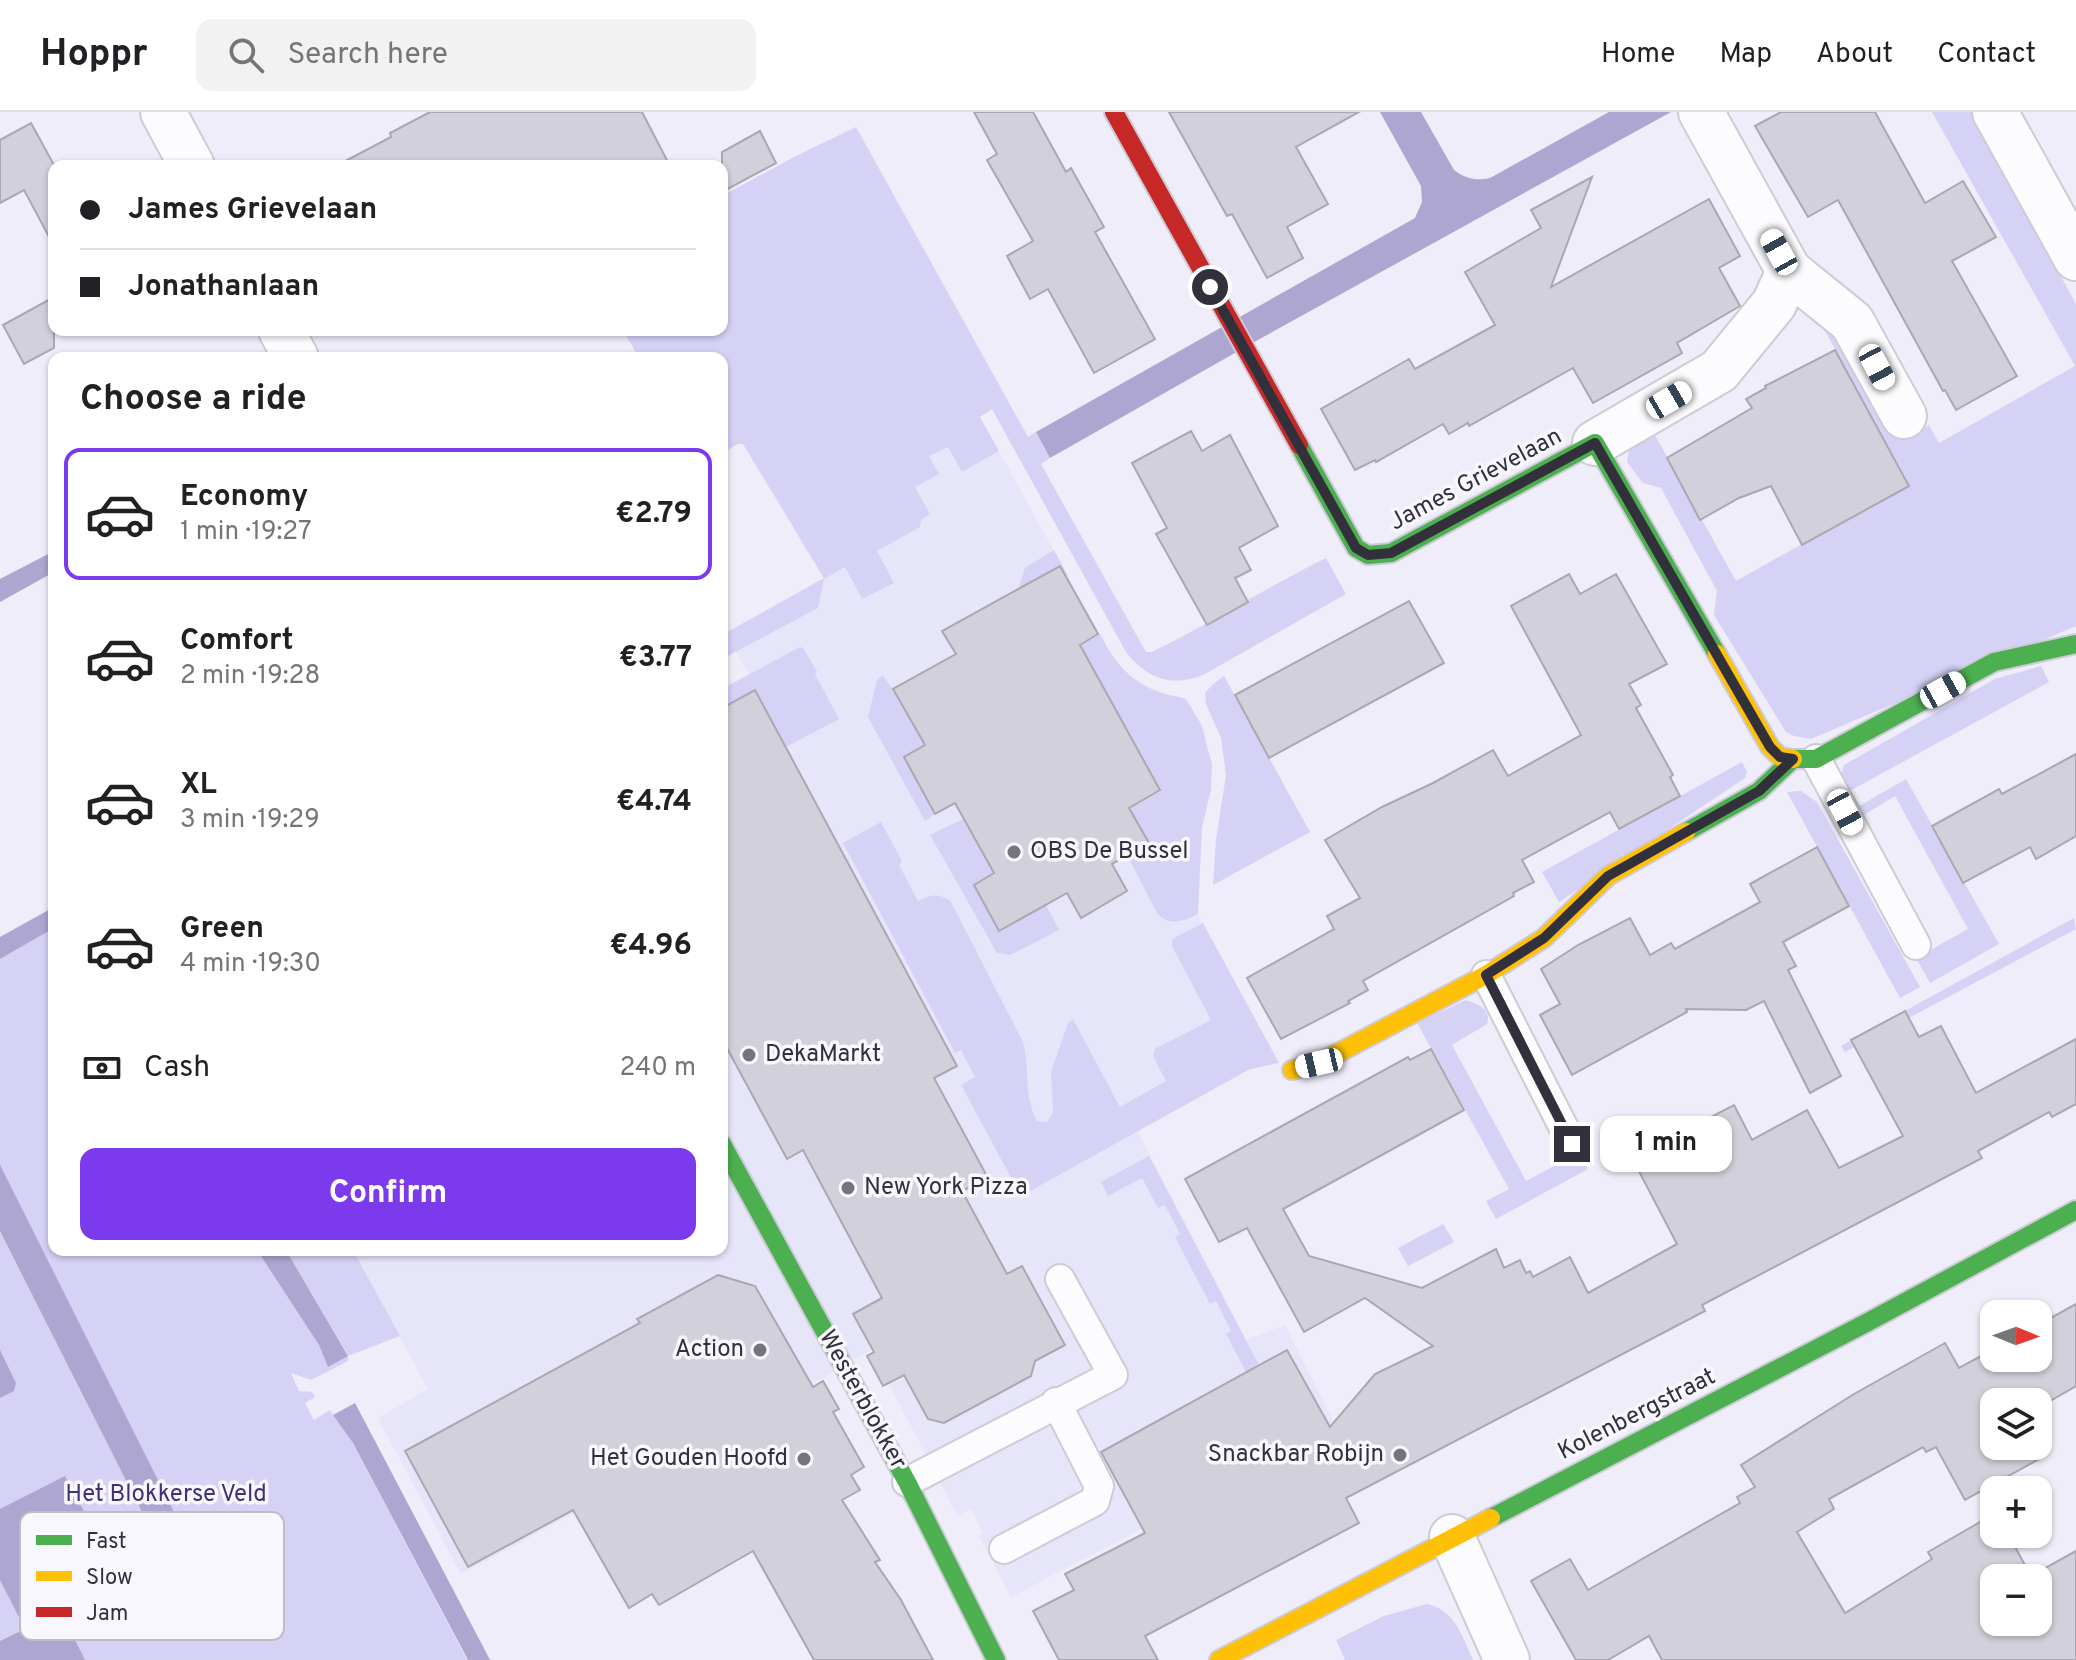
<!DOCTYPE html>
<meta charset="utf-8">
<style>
:root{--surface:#fff;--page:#f2f2f2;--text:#202124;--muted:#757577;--line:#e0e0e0;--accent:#7c3aed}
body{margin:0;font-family:Overpass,sans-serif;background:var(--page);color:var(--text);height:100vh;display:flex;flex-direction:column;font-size:30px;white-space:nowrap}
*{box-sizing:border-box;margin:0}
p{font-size:26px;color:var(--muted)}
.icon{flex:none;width:44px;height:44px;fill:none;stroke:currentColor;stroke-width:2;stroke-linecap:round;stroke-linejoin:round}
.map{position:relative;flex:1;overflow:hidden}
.details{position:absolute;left:48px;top:240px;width:680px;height:904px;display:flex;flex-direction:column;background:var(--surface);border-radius:16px;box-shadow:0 2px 6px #0004}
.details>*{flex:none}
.guide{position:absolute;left:48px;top:48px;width:680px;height:176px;border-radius:16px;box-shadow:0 2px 6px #0004;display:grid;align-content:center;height:176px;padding:0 32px;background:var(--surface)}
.needle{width:52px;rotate:91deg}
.tools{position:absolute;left:1980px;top:1188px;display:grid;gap:16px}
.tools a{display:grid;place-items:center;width:72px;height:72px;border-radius:16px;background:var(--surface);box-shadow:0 2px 6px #0004;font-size:40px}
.end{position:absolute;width:36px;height:36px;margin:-18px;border:10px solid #32313b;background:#fff;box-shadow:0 0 0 4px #fff}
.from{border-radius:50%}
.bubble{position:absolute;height:56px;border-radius:16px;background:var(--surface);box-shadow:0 2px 6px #0004;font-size:26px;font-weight:700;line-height:56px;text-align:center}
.car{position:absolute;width:24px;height:48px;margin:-24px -12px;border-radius:10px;box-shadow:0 0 6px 2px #0007;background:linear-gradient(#fff 24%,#345 0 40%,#fff 0 76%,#345 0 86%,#fff 0)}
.guide b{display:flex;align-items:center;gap:28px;height:76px;font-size:30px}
.guide b+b{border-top:2px solid var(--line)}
.guide i{width:20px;height:20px;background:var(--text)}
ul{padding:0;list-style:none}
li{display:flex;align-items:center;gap:24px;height:132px;margin:0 16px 12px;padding:0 16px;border:4px solid transparent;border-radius:16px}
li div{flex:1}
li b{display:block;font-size:30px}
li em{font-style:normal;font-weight:700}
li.selected{border-color:var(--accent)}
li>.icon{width:72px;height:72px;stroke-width:1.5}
h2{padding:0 32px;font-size:36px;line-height:96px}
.pay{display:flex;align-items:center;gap:20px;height:88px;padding:0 32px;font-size:30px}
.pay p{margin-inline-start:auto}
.action{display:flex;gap:16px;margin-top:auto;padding:16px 32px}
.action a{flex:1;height:92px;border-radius:16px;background:var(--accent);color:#fff;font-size:32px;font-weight:700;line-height:92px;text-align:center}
header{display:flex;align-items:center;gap:48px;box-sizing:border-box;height:112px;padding:0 40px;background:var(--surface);border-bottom:2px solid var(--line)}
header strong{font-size:38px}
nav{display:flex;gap:44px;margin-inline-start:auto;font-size:28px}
.search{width:560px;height:72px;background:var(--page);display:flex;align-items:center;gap:20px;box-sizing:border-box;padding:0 28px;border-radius:16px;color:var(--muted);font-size:30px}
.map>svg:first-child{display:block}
.built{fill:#e7e5fa}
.green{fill:#d6d2f6}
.water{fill:#aca6d1}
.building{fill:#d1d0db;stroke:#a9a8b2;stroke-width:2;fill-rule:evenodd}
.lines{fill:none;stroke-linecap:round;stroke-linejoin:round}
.lane-casing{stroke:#cccbd6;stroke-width:32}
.street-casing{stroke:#cccbd6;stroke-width:48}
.fast-casing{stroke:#cccbd6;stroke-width:22}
.slow-casing{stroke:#cccbd6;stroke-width:22}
.jam-casing{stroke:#cccbd6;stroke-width:22}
.lane{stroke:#fcfcfe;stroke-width:28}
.street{stroke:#fcfcfe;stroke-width:44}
.fast{stroke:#4caf50;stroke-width:18}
.slow{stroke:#ffc107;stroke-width:18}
.jam{stroke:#c62828;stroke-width:18}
.route{stroke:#32313b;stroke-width:10}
.poi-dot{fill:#74737e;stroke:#f8f7fd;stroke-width:3}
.labels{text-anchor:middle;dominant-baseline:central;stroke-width:7;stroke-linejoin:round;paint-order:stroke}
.street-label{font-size:24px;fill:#32313b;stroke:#f8f7fd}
.poi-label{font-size:24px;fill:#32313b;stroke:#f8f7fd;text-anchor:start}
.park-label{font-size:24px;fill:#403075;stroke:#f8f7fd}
.key{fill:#f8f7fd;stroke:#bdbcc3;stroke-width:2}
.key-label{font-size:22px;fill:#32313b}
</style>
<header>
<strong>Hoppr</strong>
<div class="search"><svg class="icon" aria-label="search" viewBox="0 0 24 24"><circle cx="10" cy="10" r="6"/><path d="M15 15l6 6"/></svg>Search here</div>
<nav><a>Home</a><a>Map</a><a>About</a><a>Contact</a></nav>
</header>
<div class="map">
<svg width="2076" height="1548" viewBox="0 0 2076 1548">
<rect width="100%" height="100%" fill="#eeedf9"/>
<path class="built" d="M948,334L962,360L999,339L1102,526L1085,534L1165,677L1198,802L1279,951L1250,957L1137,1018L1246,1228L1285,1213L1336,1315L1011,1485L979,1424L983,1421L971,1397L957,1404L872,1238L748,1308L461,1462L378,1306L428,1277L353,1138H722V577L749,562L726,522L824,467L794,418L939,361L929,344Z"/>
<g class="green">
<path d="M1932,0H1971L2076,192V514L1811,627L1794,624L1786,620L1714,503L1717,479L1661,376L1643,371L1627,350L1630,331L1674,310L1655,323L1736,469L1909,372L1817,204L1840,218L1901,328L1929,313L1939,331L2075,254Z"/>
<path d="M856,15L1028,325L1036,320L1050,346L1041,352L1146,540H1152C1211,511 1267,475 1326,446L1346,482L1203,563C1171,576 1146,566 1126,540L992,297L980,305L999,339L962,360L948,335L929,344L939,362L915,375L930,402L921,408L920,415L877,439L894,471L862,487L845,455L824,467L818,496L722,547V523L824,466L743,332H738L722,341V246H639L623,218H722V84L796,44Z"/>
<path d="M1054,438L1068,464L1024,488L1019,474L1025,456Z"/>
<path d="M1100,522C1115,551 1130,570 1162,581C1170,584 1178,584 1186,587L1202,614L1212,653L1211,678L1202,715L1198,802C1184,809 1169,815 1157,801L1109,708L1161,677L1103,574L1076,536Z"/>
<path d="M800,535L803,536L817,559L815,562L839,607L786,635L722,596V577Z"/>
<path d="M2041,554L2049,570L1848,680L1840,666L1844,653L1995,567Z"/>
<path d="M882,563L893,577L925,633L904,645L935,702L925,709L868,605L877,568Z"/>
<path d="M1224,564L1310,720L1213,773L1216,728L1226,663L1221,626L1206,592L1205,581L1212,573Z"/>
<path d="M1742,650L1747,660L1745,666L1559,790L1542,760Z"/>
<path d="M1906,667L1999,832L1930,871L1916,846L1968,817L1895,684L1859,706L1854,697Z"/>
<path d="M1801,679L1817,690L1920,875L1900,886L1787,680Z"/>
<path d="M963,707L994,761L974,773L999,818L1046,793L1059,818L1010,843L997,841L930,723Z"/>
<path d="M881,710L902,749L899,753L918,789C931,783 936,781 950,788L1023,930C1031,958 1022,980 1037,1009L1047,1010L1053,1001L1051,960L1068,911L1073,907L1120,995L1166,969L1153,944L1155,937L1211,908L1172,834V827L1203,811L1279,951L1250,957L1021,1084L961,973L975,965L961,938L955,941L843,731Z"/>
<path d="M2074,806L2076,817L1845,940L1841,934Z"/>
<path d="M54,816V1138H257L319,1233L328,1255L348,1243L286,1138H353L400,1224L348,1244V1249L311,1268L291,1261L299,1279L312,1280L315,1285L305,1291L314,1308L330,1298L353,1331L467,1548H0V847Z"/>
<path d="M1466,888C1478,892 1492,897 1487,912L1452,933L1526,1069L1579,1041L1588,1057L1496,1107L1486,1089L1509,1077L1417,911Z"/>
<path d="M1149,1044L1259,1253L1246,1260L1226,1222L1231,1219L1216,1189L1210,1192L1175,1125L1180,1122L1165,1093L1158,1096L1142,1066L1108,1084L1101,1070Z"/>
<path d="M1443,1112L1454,1130L1408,1154L1398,1136Z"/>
<path d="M1427,1492C1455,1498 1462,1524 1473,1548H1345L1336,1528L1384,1504Z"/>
</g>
<g class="water">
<path d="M1380,0H1421L1454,58C1466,67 1476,69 1490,66L1609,0H1671L1256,229L1050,346L1036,320L1415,106L1422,90L1421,74Z"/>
<path d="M54,439V460L0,490V467Z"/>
<path d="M54,795V816L0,847V825Z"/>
<path d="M0,1053L189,1430L59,1496L85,1548H0V1529L25,1517L0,1468V1397L65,1364L99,1427H110L146,1408L0,1119Z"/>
<path d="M257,1138H286L348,1244L328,1255L319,1233Z"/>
<path d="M0,1238L16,1271L14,1279L0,1286Z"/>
<path d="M355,1291L488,1544L490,1548H468L353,1331L333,1303Z"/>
</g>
<g class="building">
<path d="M430,0H642L670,54H336L391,25L390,21Z"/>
<path d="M974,0H1033L1066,60L1071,56L1104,115L1095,120L1155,227L1094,261L1048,177L1030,187L1007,144L1033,129L987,48L997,42Z"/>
<path d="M1169,0H1359L1296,35L1328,92L1287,115L1303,146L1267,166L1232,102L1227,104Z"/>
<path d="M1781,0H1875L1925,91L1963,69L1996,125L1952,149L2017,264L1956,298L1945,278L1943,279L1838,88L1808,105L1755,14Z"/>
<path d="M31,11L54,53V134L24,78L0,91V28Z"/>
<path d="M760,19L776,51L722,80V40Z"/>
<path d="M1592,65L1551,175L1709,87L1740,144L1719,156L1740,194L1677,231L1682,241L1593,291L1573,256L1469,314L1468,311L1449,322L1443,312L1376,350L1375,348L1355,358L1321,297L1409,247L1415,257L1495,213L1465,160L1541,116L1531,98Z"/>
<path d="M54,185V236L24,252L3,213Z"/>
<path d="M1835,238L1909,374L1802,433L1771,374L1739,386L1700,408L1667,346L1752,296L1746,287L1766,276L1765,274Z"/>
<path d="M1191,319L1202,339L1230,323L1278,414L1239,436L1251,458L1235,466L1248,490L1207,513L1156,422L1167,416L1132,351Z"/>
<path d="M1060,454L1098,522L1080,533L1160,678L1129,696L1149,731L1112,752L1127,779L1081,806L1067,781L999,819L974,773L994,761L955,691L935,702L904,645L925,633L893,577L956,542L942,519Z"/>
<path d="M1569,462L1580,482L1616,462L1667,552L1629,572L1641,593L1636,596L1673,663L1670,665L1680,684L1619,717L1610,700L1522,748L1534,770L1513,781L1514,784L1363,869L1368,878L1348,889L1350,891L1281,927L1247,866L1334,817L1327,804L1360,786L1325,728L1382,695L1433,671L1493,638L1508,664L1581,623L1511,494Z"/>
<path d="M1409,489L1444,551L1269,646L1235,583Z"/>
<path d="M755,578L957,954L934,966L988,1066L962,1079L1007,1162L1022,1154L1065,1233L1035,1249L1031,1264L944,1311L928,1307L904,1263L883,1274L867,1244L874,1240L853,1202L882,1186L803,1038L787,1047L722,927V596Z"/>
<path d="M2076,642V724L2036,747L2030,735L1963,771L1932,714L1999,677L2002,682Z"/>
<path d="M1817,735L1849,794L1783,830L1796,854L1788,858L1841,964L1810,981L1764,889L1746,898L1686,897L1687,900L1572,963L1540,903L1560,892L1541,857L1578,833L1630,806L1650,843L1671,831L1675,837L1760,790L1750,772Z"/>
<path d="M1905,899L1919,925L1941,914L1976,981L2076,927V992L2052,1005L2049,1000L1978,1039L1982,1046L1702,1193L1705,1199L1346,1386L1359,1411L1145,1524L1158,1548H1059L1033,1499L1074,1478L1065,1462L1145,1421L1101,1340L1287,1238L1330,1315L1375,1262L1433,1234L1365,1186L1304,1220L1247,1116L1219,1130L1185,1067L1408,945L1410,948L1431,937L1464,998L1283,1097L1309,1144L1422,1176L1496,1137L1504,1156L1520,1148L1526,1161L1530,1159L1533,1165L1570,1145L1588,1181L1677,1132L1632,1046L1734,993L1752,1028L1807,998L1839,1056L1903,1024L1851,928Z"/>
<path d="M718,1163L755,1174L813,1275L823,1269L839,1297L833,1300L864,1355L851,1363L860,1378L842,1388L880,1448L875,1450L901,1488L933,1548H814L753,1439L659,1493L652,1482L629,1496L573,1398L468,1455L405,1339L640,1211L637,1207Z"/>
<path d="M2076,1192V1274L2038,1296V1290H1994V1334H2034L2041,1346L1965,1388L1936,1335L1926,1340L1923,1335L1829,1387L1834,1397L1797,1420L1845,1501L1932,1447L1928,1440L1994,1402V1422H2008L2031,1464L2076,1439V1548H1662L1649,1524L1608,1548H1576L1531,1469L1570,1447L1588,1478L1740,1391L1737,1385L1755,1375L1741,1353L1854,1282L1945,1231L1959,1256L1994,1237V1246H2038V1213ZM1994,1466H2038V1510H1994Z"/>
</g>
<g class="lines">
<g class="lane-casing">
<g id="lane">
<path d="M1816,647L1916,833"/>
<path d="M1486,863L1572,1032"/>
<path d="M907,1370L1113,1263L1060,1167"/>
<path d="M1004,1437L1095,1389L1099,1374L1056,1290"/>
</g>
</g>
<g class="street-casing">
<g id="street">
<path d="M163,0L192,54"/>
<path d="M1701,0L1789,159L1852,210L1904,304"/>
<path d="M1995,0L2076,146"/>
<path d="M281,218L296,246"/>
<path d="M1595,331L1719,259L1774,192L1789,159"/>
<path d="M1452,1425L1507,1548"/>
</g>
</g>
<g class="fast-casing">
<g id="fast">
<path d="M1299,333L1356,436L1368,443L1391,441L1595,331L1717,542"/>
<path d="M1686,720L1759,679L1793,647H1816L1994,550L2076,532"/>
<path d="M722,1032L907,1370L996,1548"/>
<path d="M1491,1406L1868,1210L2076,1098"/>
</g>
</g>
<g class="slow-casing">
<g id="slow">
<path d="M1717,542L1770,635L1780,645L1793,647"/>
<path d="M1292,958L1319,951L1486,863L1544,826L1608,764L1686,720"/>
<path d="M1219,1548L1491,1406"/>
</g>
</g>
<g class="jam-casing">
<path id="jam" d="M1114,0L1299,333"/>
</g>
<use href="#lane" class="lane"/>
<use href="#street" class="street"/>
<use href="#fast" class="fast"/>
<use href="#slow" class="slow"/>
<use href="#jam" class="jam"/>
</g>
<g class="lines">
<path class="route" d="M1210,175L1356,436L1368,443L1391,441L1595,331L1770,635L1780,645L1793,647L1759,679L1608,764L1544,826L1486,863L1572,1032"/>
</g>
<g class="poi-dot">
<circle cx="1014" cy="740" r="8"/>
<circle cx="749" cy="943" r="8"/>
<circle cx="848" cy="1076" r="8"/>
<circle cx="760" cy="1238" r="8"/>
<circle cx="1400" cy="1343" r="8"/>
<circle cx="804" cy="1347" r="8"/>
</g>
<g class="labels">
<g class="street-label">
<text transform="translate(1476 368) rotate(-28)">James Grievelaan</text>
<text transform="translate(862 1288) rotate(61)">Westerblokker</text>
<text transform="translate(1637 1303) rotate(-27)">Kolenbergstraat</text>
</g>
<g class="poi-label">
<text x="1030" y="740">OBS De Bussel</text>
<text x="765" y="943">DekaMarkt</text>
<text x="864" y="1076">New York Pizza</text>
<text x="744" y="1238" text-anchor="end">Action</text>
<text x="1384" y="1343" text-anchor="end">Snackbar Robijn</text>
<text x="788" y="1347" text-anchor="end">Het Gouden Hoofd</text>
</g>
<g class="park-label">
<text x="166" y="1383">Het Blokkerse Veld</text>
</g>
</g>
<rect x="20" y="1400" width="264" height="128" rx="12" class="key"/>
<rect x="36" y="1423" width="36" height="10" fill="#4caf50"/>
<rect x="36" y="1459" width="36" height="10" fill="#ffc107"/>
<rect x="36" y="1495" width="36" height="10" fill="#c62828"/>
<g class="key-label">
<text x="86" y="1436">Fast</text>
<text x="86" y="1472">Slow</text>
<text x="86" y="1508">Jam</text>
</g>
</svg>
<div class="tools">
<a><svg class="needle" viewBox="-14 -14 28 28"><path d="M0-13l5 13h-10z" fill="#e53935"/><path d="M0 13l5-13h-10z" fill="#757577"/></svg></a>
<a><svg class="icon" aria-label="layers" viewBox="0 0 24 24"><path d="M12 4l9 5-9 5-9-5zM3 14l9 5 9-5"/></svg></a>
<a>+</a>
<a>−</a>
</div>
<i class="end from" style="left:1210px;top:175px"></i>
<i class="end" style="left:1572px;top:1032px"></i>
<div class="bubble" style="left:1600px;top:1004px;width:132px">1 min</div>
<i class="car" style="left:1779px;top:140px;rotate:331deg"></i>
<i class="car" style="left:1877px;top:255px;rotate:152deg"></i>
<i class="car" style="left:1669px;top:288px;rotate:60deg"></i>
<i class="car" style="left:1943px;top:578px;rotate:61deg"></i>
<i class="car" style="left:1845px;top:700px;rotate:152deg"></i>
<i class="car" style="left:1319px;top:951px;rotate:257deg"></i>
<div class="guide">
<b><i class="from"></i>James Grievelaan</b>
<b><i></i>Jonathanlaan</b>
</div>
<section class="details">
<h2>Choose a ride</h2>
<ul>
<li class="selected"><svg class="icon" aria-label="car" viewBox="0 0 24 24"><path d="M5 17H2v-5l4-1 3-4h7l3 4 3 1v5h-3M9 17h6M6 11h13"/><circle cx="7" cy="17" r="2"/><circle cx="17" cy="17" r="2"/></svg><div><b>Economy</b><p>1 min · 19:27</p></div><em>€2.79</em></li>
<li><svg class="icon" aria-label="car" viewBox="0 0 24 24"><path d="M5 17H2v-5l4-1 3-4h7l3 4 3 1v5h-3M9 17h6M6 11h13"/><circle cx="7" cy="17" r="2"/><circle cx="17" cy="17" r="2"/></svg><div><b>Comfort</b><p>2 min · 19:28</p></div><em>€3.77</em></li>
<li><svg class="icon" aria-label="car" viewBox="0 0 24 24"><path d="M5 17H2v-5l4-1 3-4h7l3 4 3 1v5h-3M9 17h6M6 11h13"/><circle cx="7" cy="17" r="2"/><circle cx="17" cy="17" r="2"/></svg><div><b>XL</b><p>3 min · 19:29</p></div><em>€4.74</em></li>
<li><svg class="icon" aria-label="car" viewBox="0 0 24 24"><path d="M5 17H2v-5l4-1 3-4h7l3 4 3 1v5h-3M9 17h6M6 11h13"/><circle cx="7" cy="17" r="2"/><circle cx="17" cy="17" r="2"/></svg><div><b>Green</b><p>4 min · 19:30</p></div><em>€4.96</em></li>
</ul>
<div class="pay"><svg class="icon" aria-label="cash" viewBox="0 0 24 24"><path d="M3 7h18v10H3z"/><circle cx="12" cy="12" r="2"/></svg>Cash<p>240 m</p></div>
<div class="action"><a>Confirm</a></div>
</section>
</div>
